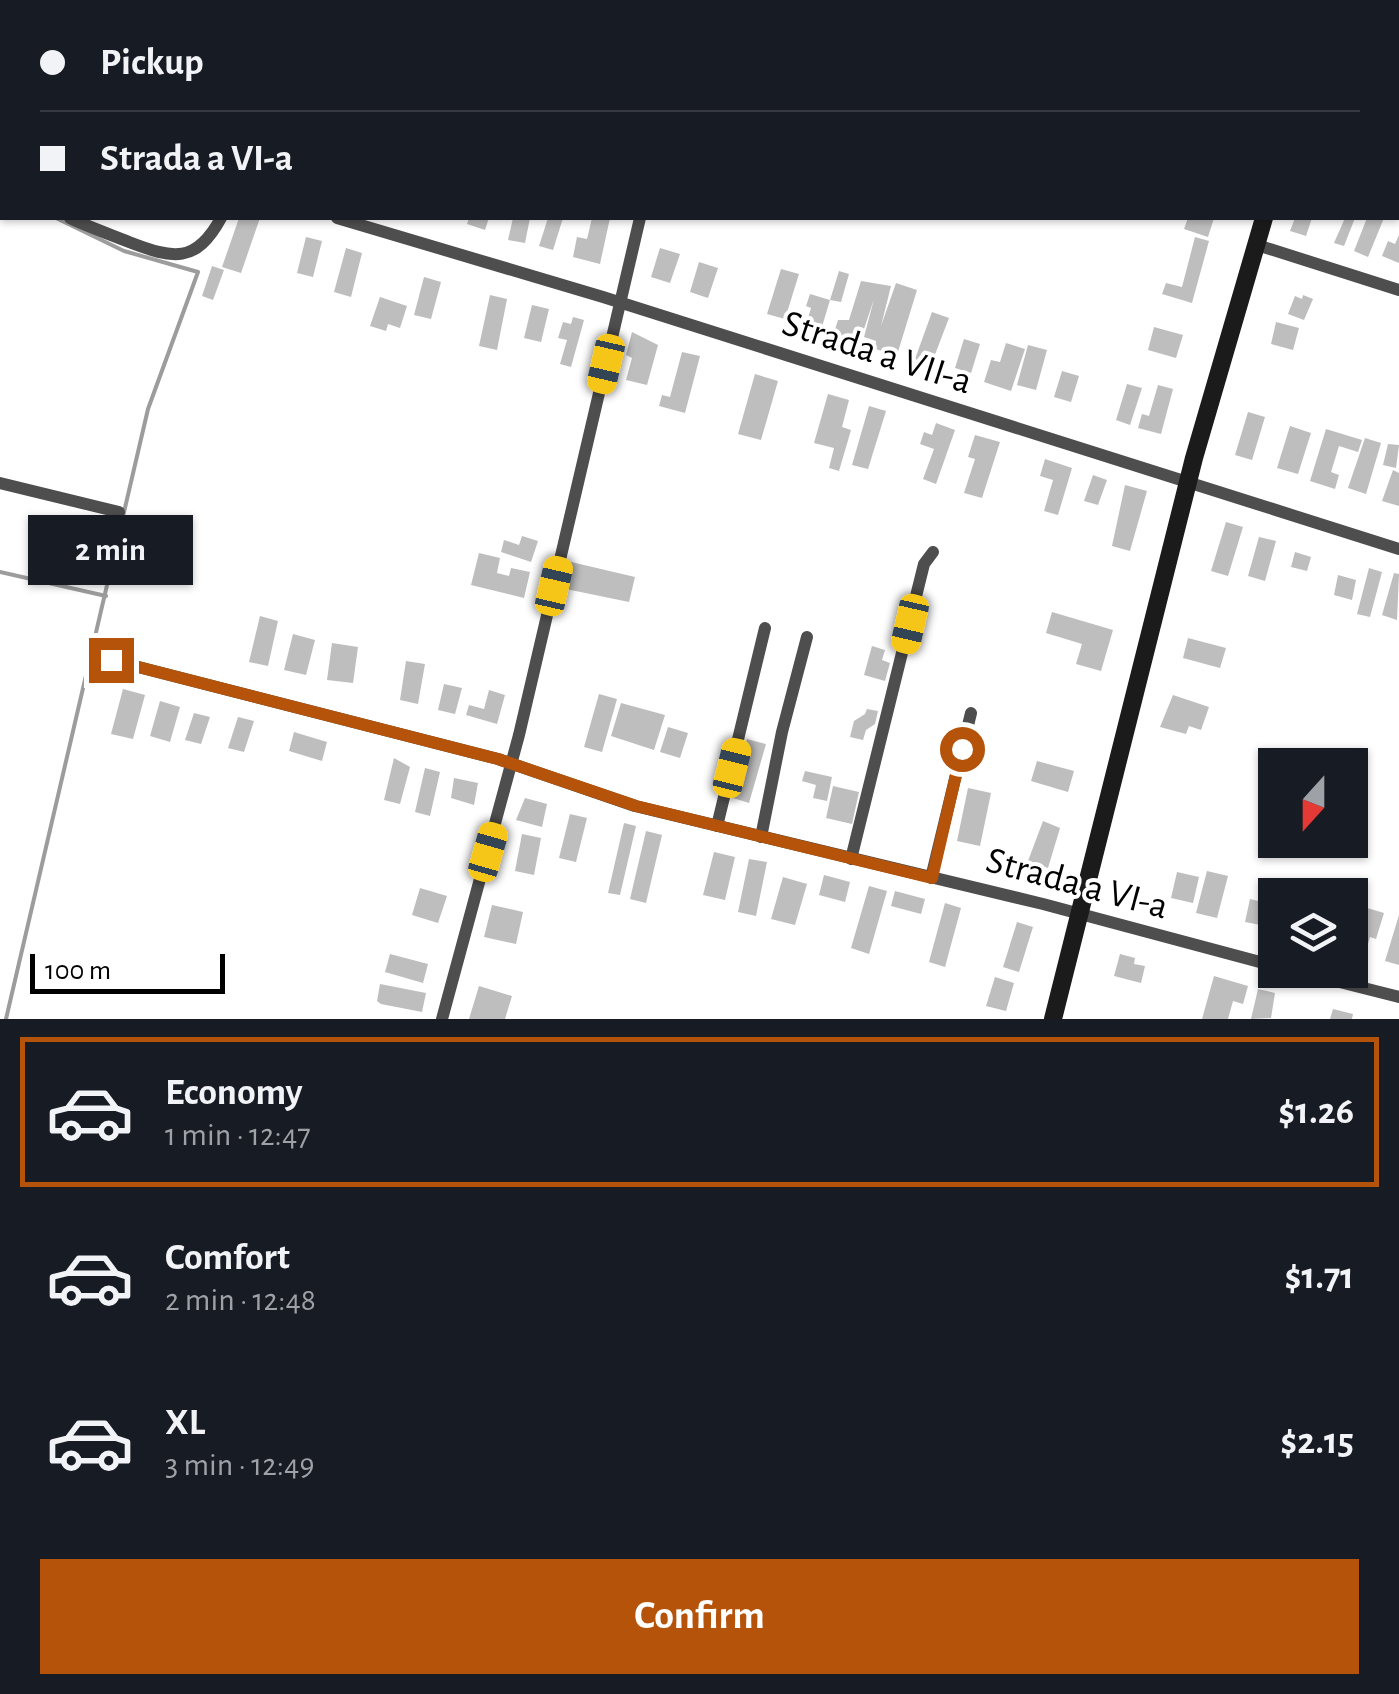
<!DOCTYPE html>
<meta charset="utf-8">
<style>
:root{--surface:#171b24;--page:#20242c;--text:#f1f3f6;--muted:#9ea1a6;--line:#363941;--accent:#b45309}
body{margin:0;font-family:"Alegreya Sans",sans-serif;background:var(--page);color:var(--text);height:100vh;display:flex;flex-direction:column;font-size:38px;white-space:nowrap}
*{box-sizing:border-box;margin:0}
p{font-size:32px;color:var(--muted)}
.icon{flex:none;width:55px;height:55px;fill:none;stroke:currentColor;stroke-width:2;stroke-linecap:round;stroke-linejoin:round}
.map{position:relative;height:1019px;overflow:hidden}
.sheet{display:flex;flex-direction:column;background:var(--surface);flex:1}
.sheet>*{flex:none}
.banner{position:absolute;left:0px;top:0px;width:1400px;height:220px;box-shadow:0 2px 8px #0004;display:grid;align-content:center;height:220px;padding:0 40px;background:var(--surface)}
.needle{width:65px;rotate:201deg}
.tools{position:absolute;left:1258px;top:748px;display:grid;gap:20px}
.tools a{display:grid;place-items:center;width:110px;height:110px;border-radius:0px;background:var(--surface);box-shadow:0 2px 8px #0004;font-size:50px}
.scale{position:absolute;left:30px;bottom:25px;width:195px;box-sizing:border-box;padding-left:10px;border:5px solid #000;border-top:0;font-size:28px;line-height:35px;white-space:nowrap;color:#000;-webkit-text-stroke:8px #fff;paint-order:stroke}
.end{position:absolute;width:45px;height:45px;margin:-22px;border:12px solid #b45309;background:#fff;box-shadow:0 0 0 5px #fff}
.from{border-radius:50%}
.bubble{position:absolute;height:70px;border-radius:0px;background:var(--surface);box-shadow:0 2px 8px #0004;font-size:32px;font-weight:700;line-height:70px;text-align:center}
.car{position:absolute;width:30px;height:60px;margin:-30px -15px;border-radius:12px;box-shadow:0 0 8px 2px #0007;background:linear-gradient(#f5c518 24%,#345 0 40%,#f5c518 0 76%,#345 0 86%,#f5c518 0)}
.banner b{display:flex;align-items:center;gap:35px;height:95px;font-size:38px}
.banner b+b{border-top:2px solid var(--line)}
.banner i{width:25px;height:25px;background:var(--text)}
ul{padding:18px 0 0;list-style:none}
li{display:flex;align-items:center;gap:30px;height:150px;margin:0 20px 15px;padding:0 20px;border:5px solid transparent;border-radius:0px}
li div{flex:1}
li b{display:block;font-size:38px}
li em{font-style:normal;font-weight:700}
li.active{border-color:var(--accent)}
li>.icon{width:90px;height:90px;stroke-width:1.5}
.button{display:flex;gap:20px;margin-top:auto;padding:20px 40px}
.button a{flex:1;height:115px;border-radius:0px;background:var(--accent);color:#fff;font-size:40px;font-weight:700;line-height:115px;text-align:center}
.map>svg:first-child{display:block}
.lines{fill:none;stroke-linecap:round;stroke-linejoin:round}
.stream{stroke:#9c9c9c;stroke-width:4}
.building{fill:#bebebe}
.street{stroke:#4e4e4e;stroke-width:12}
.secondary{stroke:#1b1b1b;stroke-width:18}
.route{stroke:#b45309;stroke-width:12}
.labels{text-anchor:middle;dominant-baseline:central;stroke-width:8;stroke-linejoin:round;paint-order:stroke}
.street-label{font-size:38px;fill:#000;stroke:#fff}
</style>
<div class="map">
<svg width="1399" height="1019" viewBox="0 0 1399 1019">
<rect width="100%" height="100%" fill="#fff"/>
<g class="lines">
<g class="stream">
<path d="M0,180L2,182"/>
<path d="M0,572L106,596"/>
<path d="M6,1019L148,409L198,272L124,251L56,218"/>
</g>
</g>
<g class="building">
<path d="M239,218H260L241,273L222,267Z"/>
<path d="M469,218H489L485,230L467,224Z"/>
<path d="M513,218H530L525,243L508,240Z"/>
<path d="M548,218H563L553,250L539,246Z"/>
<path d="M592,218H610L600,264L573,257L577,237L587,239Z"/>
<path d="M1188,218H1214L1208,237L1184,229Z"/>
<path d="M1295,218H1312L1306,236L1290,231Z"/>
<path d="M1345,218H1355L1344,246L1334,243Z"/>
<path d="M1367,218H1384L1368,257L1354,251Z"/>
<path d="M1399,235V263L1382,256L1388,241L1395,244Z"/>
<path d="M306,237L322,241L313,277L297,273Z"/>
<path d="M1195,237L1209,241L1192,303L1162,294L1166,283L1182,287Z"/>
<path d="M346,248L362,253L351,297L334,292Z"/>
<path d="M660,248L680,254L670,283L651,277Z"/>
<path d="M699,262L718,268L708,298L690,292Z"/>
<path d="M212,266L224,270L213,300L202,296Z"/>
<path d="M781,269L799,274L785,319L767,314Z"/>
<path d="M839,271L849,274L841,302L830,300Z"/>
<path d="M424,277L441,282L431,319L414,315Z"/>
<path d="M861,281L891,286L881,326L896,283L917,290L897,355L875,349L876,341L864,337L874,299L859,344L833,336L838,320H849Z"/>
<path d="M810,294L830,300L821,330L806,325L811,308L806,306Z"/>
<path d="M490,295L507,299L497,350L479,346Z"/>
<path d="M1303,295L1313,299L1304,320L1288,314L1295,296L1302,299Z"/>
<path d="M380,297L407,306L400,328L388,324L386,331L370,326Z"/>
<path d="M532,305L549,309L541,342L524,338Z"/>
<path d="M932,312L949,318L931,365L915,359Z"/>
<path d="M573,317L584,320L571,367L560,364L567,340L558,338L563,322L571,324Z"/>
<path d="M1276,322L1299,328L1293,350L1271,344Z"/>
<path d="M1154,327L1183,335L1176,358L1148,350Z"/>
<path d="M632,332L658,345L647,385L626,380L632,358L626,355Z"/>
<path d="M964,339L980,344L971,373L955,368Z"/>
<path d="M1006,343L1025,349L1011,391L984,382L991,360L1000,362Z"/>
<path d="M1028,345L1047,350L1036,390L1017,385Z"/>
<path d="M682,352L700,356L685,413L659,406L662,395L670,397Z"/>
<path d="M1062,371L1079,376L1071,402L1054,397Z"/>
<path d="M755,374L778,381L761,440L738,434Z"/>
<path d="M1127,384L1142,388L1130,425L1116,420Z"/>
<path d="M1158,385L1173,389L1161,434L1138,428L1142,414L1149,416Z"/>
<path d="M828,394L849,400L842,427L851,430L839,471L829,468L834,448L814,443Z"/>
<path d="M869,406L886,411L868,469L852,465Z"/>
<path d="M1248,412L1265,417L1252,460L1235,455Z"/>
<path d="M936,423L955,430L936,484L923,479L934,449L920,444L924,432L932,435Z"/>
<path d="M1290,426L1311,433L1298,474L1277,468Z"/>
<path d="M1326,429L1362,440L1358,452L1339,446L1331,472L1339,475L1335,489L1310,481Z"/>
<path d="M975,435L1000,442L982,498L964,493L975,459L968,457Z"/>
<path d="M1365,438L1381,443L1366,494L1348,488Z"/>
<path d="M1388,444L1399,445L1396,468L1383,465Z"/>
<path d="M1045,459L1072,468L1058,515L1044,511L1053,480L1040,476Z"/>
<path d="M1393,470L1399,473V506L1382,501Z"/>
<path d="M1093,475L1107,480L1098,505L1084,501Z"/>
<path d="M1125,485L1147,491L1130,551L1112,546Z"/>
<path d="M1226,522L1243,527L1228,576L1211,571Z"/>
<path d="M522,536L538,541L531,562L501,552L504,540L519,545Z"/>
<path d="M1259,537L1276,541L1265,581L1248,576Z"/>
<path d="M1295,552L1311,557L1307,571L1291,567Z"/>
<path d="M479,553L500,558L497,573L509,576L511,568L530,572L524,598L471,585Z"/>
<path d="M567,561L635,577L629,602L561,588Z"/>
<path d="M1369,568L1382,572L1370,617L1357,614Z"/>
<path d="M1394,573L1399,574L1397,620L1382,615Z"/>
<path d="M1338,575L1356,580L1352,600L1334,595Z"/>
<path d="M1052,612L1113,630L1101,671L1076,664L1082,644L1046,633Z"/>
<path d="M260,616L278,621L268,666L249,662Z"/>
<path d="M293,634L315,640L306,675L284,670Z"/>
<path d="M1188,638L1226,648L1220,668L1183,658Z"/>
<path d="M332,643L358,647L353,683L327,680Z"/>
<path d="M872,646L885,650L882,660L890,663L885,681L864,675Z"/>
<path d="M406,661L425,664L418,704L400,700Z"/>
<path d="M444,684L462,688L455,714L438,710Z"/>
<path d="M123,689L145,695L133,739L111,734Z"/>
<path d="M489,690L505,695L497,724L466,715L469,705L484,709Z"/>
<path d="M599,694L617,699L602,752L584,747Z"/>
<path d="M1173,695L1209,707L1201,730L1189,726L1186,734L1160,727Z"/>
<path d="M160,701L180,707L170,742L150,736Z"/>
<path d="M621,703L665,715L654,750L611,736Z"/>
<path d="M867,709L878,711L875,724L866,730L863,740L850,737L854,721L865,714Z"/>
<path d="M194,713L210,717L201,744L185,740Z"/>
<path d="M238,717L254,721L244,752L228,748Z"/>
<path d="M668,727L688,733L680,758L660,752Z"/>
<path d="M294,732L327,742L322,761L289,751Z"/>
<path d="M747,739L766,744L749,803L730,797Z"/>
<path d="M394,758L410,767L400,804L384,800Z"/>
<path d="M1037,761L1074,771L1068,792L1031,781Z"/>
<path d="M425,768L440,772L430,816L415,812Z"/>
<path d="M805,771L832,777L827,801L813,798L816,785L802,781Z"/>
<path d="M454,778L478,783L474,805L451,798Z"/>
<path d="M833,786L859,792L852,824L826,818Z"/>
<path d="M968,788L991,793L980,846L957,841Z"/>
<path d="M525,798L547,804L542,827L516,820Z"/>
<path d="M570,814L587,818L576,862L559,858Z"/>
<path d="M1043,821L1060,828L1048,868L1028,861Z"/>
<path d="M624,823L636,826L620,895L608,893Z"/>
<path d="M646,831L662,835L646,903L630,899Z"/>
<path d="M522,834L541,838L534,875L515,871Z"/>
<path d="M714,852L735,857L725,900L703,895Z"/>
<path d="M749,859L767,862L756,916L738,912Z"/>
<path d="M1207,871L1228,876L1217,918L1196,913Z"/>
<path d="M1177,872L1199,877L1193,903L1171,898Z"/>
<path d="M824,875L850,882L845,902L819,895Z"/>
<path d="M783,877L807,884L795,925L771,919Z"/>
<path d="M1286,885L1307,891L1306,895H1283Z"/>
<path d="M869,886L887,891L869,954L851,948Z"/>
<path d="M420,888L447,896L438,923L412,915Z"/>
<path d="M895,891L925,899L921,914L891,906Z"/>
<path d="M1250,899L1271,904L1266,926L1245,922Z"/>
<path d="M945,903L961,908L945,967L929,962Z"/>
<path d="M492,905L523,912L516,944L484,937Z"/>
<path d="M1361,906L1384,913L1376,939L1370,937L1364,957L1350,952Z"/>
<path d="M1399,915V965L1385,961Z"/>
<path d="M1017,922L1033,927L1019,972L1003,967Z"/>
<path d="M390,954L428,964L423,983L385,972Z"/>
<path d="M1120,954L1135,958L1134,964L1145,966L1141,983L1114,976Z"/>
<path d="M1214,976L1248,986L1243,1004L1233,1001L1228,1019H1202Z"/>
<path d="M995,977L1014,983L1006,1011L986,1006Z"/>
<path d="M380,984L426,993L422,1012L381,1004L377,1001Z"/>
<path d="M479,986L512,996L505,1019H469Z"/>
<path d="M1258,989L1275,993L1271,1018L1251,1019Z"/>
<path d="M1333,1009L1353,1014L1352,1019H1330Z"/>
</g>
<g class="lines">
<g class="street">
<path d="M1095,0L1104,2"/>
<path d="M688,2L689,0"/>
<path d="M1038,2L1039,0"/>
<path d="M0,173L2,174"/>
<path d="M70,218C89,227 109,234 129,242C173,259 196,264 221,218"/>
<path d="M337,218L603,297L1399,549"/>
<path d="M1254,244L1399,290"/>
<path d="M0,483L119,512"/>
<path d="M111,660L498,759L635,806L1043,904L1275,966"/>
<path d="M717,826L765,628"/>
<path d="M761,837L782,732L807,637"/>
<path d="M851,859L924,564L933,552"/>
<path d="M931,878L971,713"/>
<path d="M1292,970L1399,997"/>
<path d="M442,1019L519,735L640,218"/>
</g>
<g class="secondary">
<path d="M1377,2L1378,0"/>
<path d="M1053,1019L1194,458L1264,218"/>
</g>
</g>
<g class="lines">
<path class="route" d="M111,660L498,759L636,806L932,878L962,749"/>
</g>
<g class="labels">
<g class="street-label">
<text transform="translate(877 353) rotate(18)">Strada a VII-a</text>
<text transform="translate(1077 884) rotate(15)">Strada a VI-a</text>
</g>
</g>
</svg>
<div class="tools">
<a><svg class="needle" viewBox="-14 -14 28 28"><path d="M0-13l5 13h-10z" fill="#e53935"/><path d="M0 13l5-13h-10z" fill="#9ea1a6"/></svg></a>
<a><svg class="icon" aria-label="layers" viewBox="0 0 24 24"><path d="M12 4l9 5-9 5-9-5zM3 14l9 5 9-5"/></svg></a>
</div>
<div class="scale">100 m</div>
<i class="end from" style="left:962px;top:749px"></i>
<i class="end" style="left:111px;top:660px"></i>
<div class="bubble" style="left:28px;top:515px;width:165px">2 min</div>
<i class="car" style="left:606px;top:364px;rotate:193deg"></i>
<i class="car" style="left:554px;top:586px;rotate:13deg"></i>
<i class="car" style="left:910px;top:624px;rotate:193deg"></i>
<i class="car" style="left:732px;top:768px;rotate:14deg"></i>
<i class="car" style="left:488px;top:852px;rotate:16deg"></i>
<div class="banner">
<b><i class="from"></i>Pickup</b>
<b><i></i>Strada a VI-a</b>
</div>
</div>
<section class="sheet">
<ul>
<li class="active"><svg class="icon" aria-label="car" viewBox="0 0 24 24"><path d="M5 17H2v-5l4-1 3-4h7l3 4 3 1v5h-3M9 17h6M6 11h13"/><circle cx="7" cy="17" r="2"/><circle cx="17" cy="17" r="2"/></svg><div><b>Economy</b><p>1 min · 12:47</p></div><em>$1.26</em></li>
<li><svg class="icon" aria-label="car" viewBox="0 0 24 24"><path d="M5 17H2v-5l4-1 3-4h7l3 4 3 1v5h-3M9 17h6M6 11h13"/><circle cx="7" cy="17" r="2"/><circle cx="17" cy="17" r="2"/></svg><div><b>Comfort</b><p>2 min · 12:48</p></div><em>$1.71</em></li>
<li><svg class="icon" aria-label="car" viewBox="0 0 24 24"><path d="M5 17H2v-5l4-1 3-4h7l3 4 3 1v5h-3M9 17h6M6 11h13"/><circle cx="7" cy="17" r="2"/><circle cx="17" cy="17" r="2"/></svg><div><b>XL</b><p>3 min · 12:49</p></div><em>$2.15</em></li>
</ul>
<div class="button"><a>Confirm</a></div>
</section>
